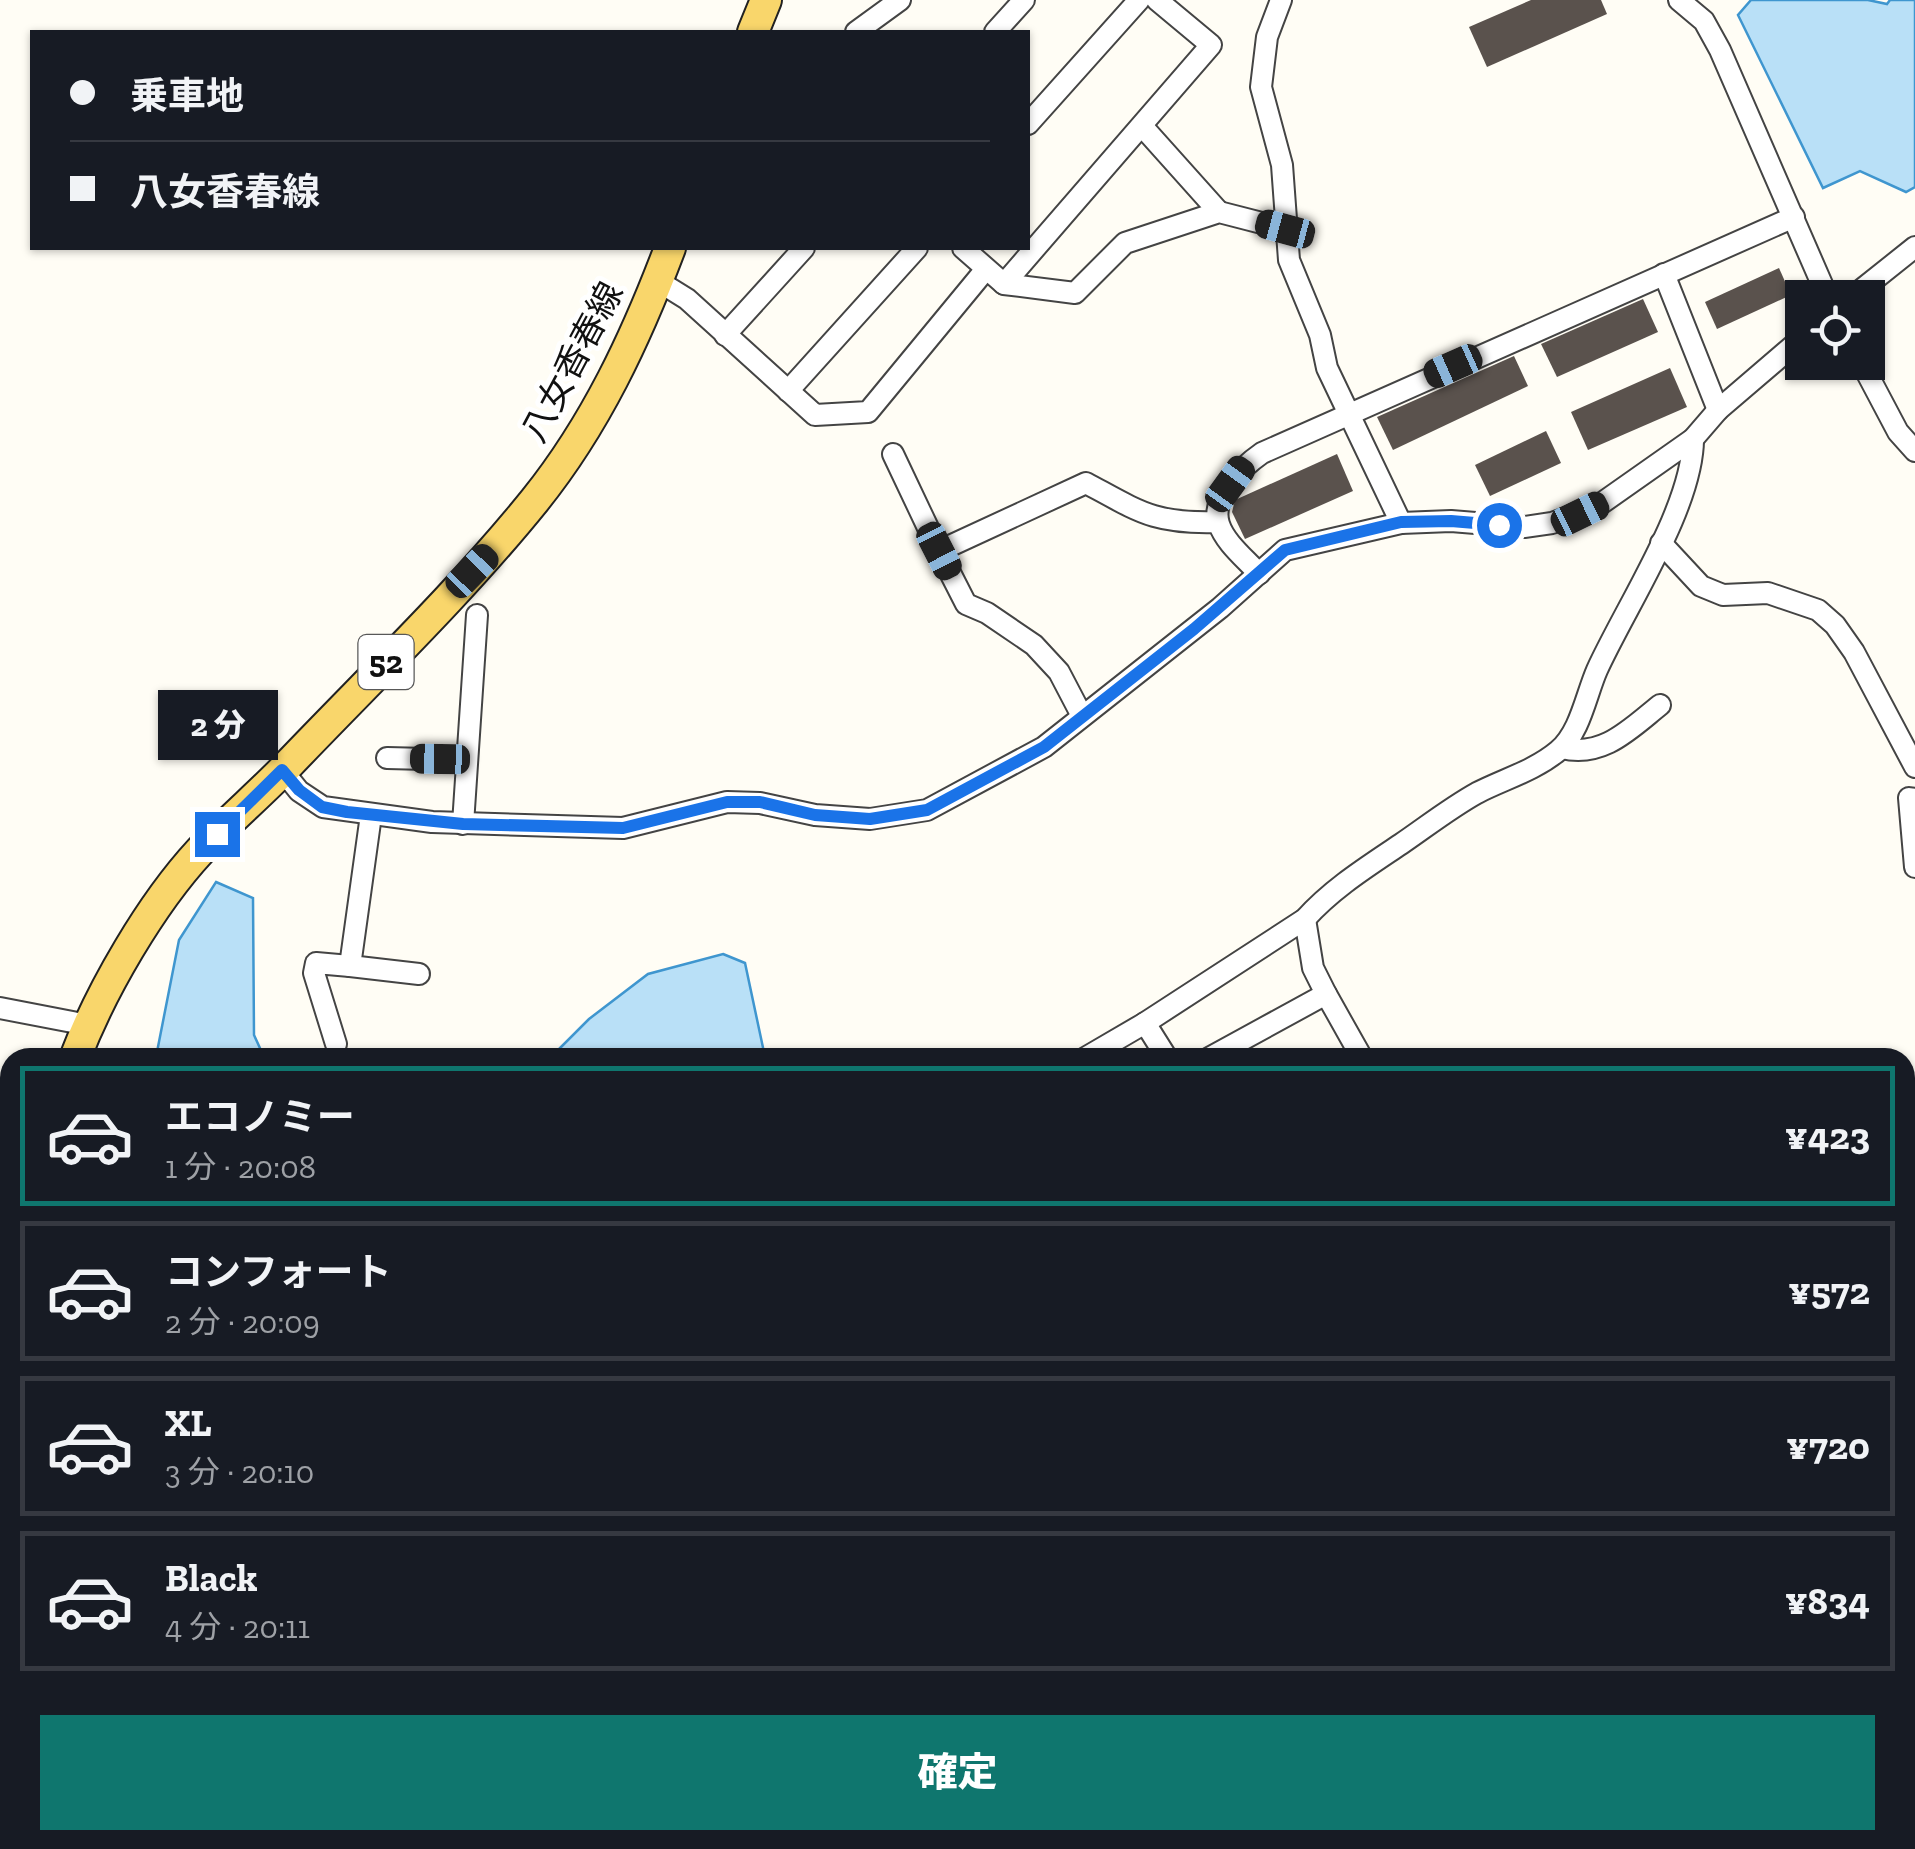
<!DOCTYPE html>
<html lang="ja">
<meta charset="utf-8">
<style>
:root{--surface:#171b24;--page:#20242c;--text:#f1f3f6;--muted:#9ea1a6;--line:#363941;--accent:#0f766e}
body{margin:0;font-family:"Zilla Slab","Noto Sans JP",serif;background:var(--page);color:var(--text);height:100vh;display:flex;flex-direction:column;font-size:38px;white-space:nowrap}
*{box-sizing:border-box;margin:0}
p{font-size:32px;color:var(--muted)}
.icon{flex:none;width:55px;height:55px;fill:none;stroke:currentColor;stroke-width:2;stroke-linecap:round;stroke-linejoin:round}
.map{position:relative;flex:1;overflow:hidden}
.drawer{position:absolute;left:0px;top:1048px;width:1915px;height:802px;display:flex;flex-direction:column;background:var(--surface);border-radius:30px 30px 0 0;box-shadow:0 2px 8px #0004}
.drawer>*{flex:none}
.guide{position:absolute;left:30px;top:30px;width:1000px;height:220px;border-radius:0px;box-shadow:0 2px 8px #0004;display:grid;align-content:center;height:220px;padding:0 40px;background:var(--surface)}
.fabs{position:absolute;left:1785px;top:280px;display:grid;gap:20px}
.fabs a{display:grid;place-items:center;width:100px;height:100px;border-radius:0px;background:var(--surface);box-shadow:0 2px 8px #0004;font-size:50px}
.end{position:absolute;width:45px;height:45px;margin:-22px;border:12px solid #1a73e8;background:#fff;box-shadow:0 0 0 5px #fff}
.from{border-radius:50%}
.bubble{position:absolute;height:70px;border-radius:0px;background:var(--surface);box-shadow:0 2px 8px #0004;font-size:32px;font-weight:800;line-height:70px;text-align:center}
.car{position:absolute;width:30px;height:60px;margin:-30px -15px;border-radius:12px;box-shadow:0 0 8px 2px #0007;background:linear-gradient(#222 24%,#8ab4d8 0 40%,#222 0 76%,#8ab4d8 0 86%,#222 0)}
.guide b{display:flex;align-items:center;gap:35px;height:95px;font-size:38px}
.guide b+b{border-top:2px solid var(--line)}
.guide i{width:25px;height:25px;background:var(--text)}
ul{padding:18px 0 0;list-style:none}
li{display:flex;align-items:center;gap:30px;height:140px;margin:0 20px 15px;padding:0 20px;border:5px solid var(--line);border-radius:0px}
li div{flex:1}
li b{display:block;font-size:38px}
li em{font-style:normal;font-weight:800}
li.on{border-color:var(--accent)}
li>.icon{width:90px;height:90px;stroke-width:1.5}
.button{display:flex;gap:20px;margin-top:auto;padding:20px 40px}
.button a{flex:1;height:115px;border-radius:0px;background:var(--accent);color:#fff;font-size:40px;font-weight:800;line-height:115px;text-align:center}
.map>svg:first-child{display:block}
.water{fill:#b9e0f7;stroke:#3f96cf;stroke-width:2.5}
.building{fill:#5a524d}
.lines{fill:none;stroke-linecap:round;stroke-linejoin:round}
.street-casing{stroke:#444;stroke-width:24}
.primary-casing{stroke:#222;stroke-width:34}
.street{stroke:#fff;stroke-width:20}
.primary{stroke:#f9d66b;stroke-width:30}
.route{stroke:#1a73e8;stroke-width:12}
.labels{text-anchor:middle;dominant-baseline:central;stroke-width:10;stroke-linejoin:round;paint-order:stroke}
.shield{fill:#fff;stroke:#585858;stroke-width:2.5}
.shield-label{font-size:32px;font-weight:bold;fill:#111}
.street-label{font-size:35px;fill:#111;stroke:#fff}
</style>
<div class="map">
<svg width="1915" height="1849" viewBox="0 0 1915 1849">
<rect width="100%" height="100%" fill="#fffdf5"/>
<g class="water">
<path d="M1751,0H1868L1887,4L1890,0H1915V187L1906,192L1860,171L1823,188L1738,15Z"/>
<path d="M216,882L253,898L254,1035L264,1057H156L179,940Z"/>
<path d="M723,954L745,963L765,1057H551L589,1019L648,974Z"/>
</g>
<g class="building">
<path d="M1531,0H1601L1607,14L1487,67L1469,27Z"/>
<path d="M1779,268L1791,295L1717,329L1705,302Z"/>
<path d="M1643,299L1658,332L1557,377L1541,344Z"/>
<path d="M1514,356L1528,386L1393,450L1377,417Z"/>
<path d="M1670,368L1687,407L1588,450L1571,412Z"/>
<path d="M1546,431L1561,463L1490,496L1475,465Z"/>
<path d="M1337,454L1353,491L1245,539L1232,512L1235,500Z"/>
</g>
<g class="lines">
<g class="street-casing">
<g id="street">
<path d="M1281,0L1267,37L1261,87L1282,165L1289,260L1320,335L1327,368L1401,523"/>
<path d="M1679,0L1704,21L1720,50L1828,298"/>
<path d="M856,32L900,0"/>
<path d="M995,32L1024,0"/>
<path d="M1028,124L1139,0"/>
<path d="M1142,126L1219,212"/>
<path d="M963,248L1004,284L1075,293L1125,243L1219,212L1285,229"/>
<path d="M1664,274L1718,410"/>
<path d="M658,281L687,299L815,415L868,412L986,269"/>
<path d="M1004,284L1211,45L1157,0"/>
<path d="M1851,298L1915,247"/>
<path d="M725,335L804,248"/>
<path d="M1861,362L1898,432L1915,451"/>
<path d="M788,391L917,248"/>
<path d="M893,454L939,551"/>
<path d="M1661,543L1701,586L1723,595L1768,593L1818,610L1835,625L1854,652L1915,767"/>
<path d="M1259,574C1247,560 1225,543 1219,524C1210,497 1242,467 1262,453L1794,217"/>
<path d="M1082,716L1059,672L1034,645L987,613L966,604L939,551L1086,483C1140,512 1154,524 1218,522"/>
<path d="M1562,748C1603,758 1630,729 1660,705"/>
<path d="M387,758L467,760"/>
<path d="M282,770L299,791L323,807L432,822L623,828L727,802L760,803L815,815L870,819L927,810L1044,747L1220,608L1285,550L1401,523L1451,521L1524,527L1552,523L1580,513L1602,503L1693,439L1718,410L1802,338"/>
<path d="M1915,799L1909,798L1915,867"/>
<path d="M371,815L350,966L419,974"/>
<path d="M463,824L477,615"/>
<path d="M1326,994L1362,1058"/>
<path d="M0,1008L88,1025"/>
<path d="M1145,1023L1167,1058"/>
<path d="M336,1044L314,973L316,963L350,966"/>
<path d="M1085,1058L1145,1023L1305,919C1333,888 1367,867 1401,844C1426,827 1450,808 1477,793C1504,779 1534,771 1558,751C1580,733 1586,695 1597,670C1626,606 1693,507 1693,439"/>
<path d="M1209,1058L1326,994L1313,968L1305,919"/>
<path d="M1905,1190L1915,1182"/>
<path d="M0,1361L10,1362"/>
<path d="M0,1665L10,1651"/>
<path d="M1905,1795L1915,1799"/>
<path d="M608,1840L610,1849"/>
<path d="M743,1840L745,1849"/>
<path d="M1126,1840L1127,1849"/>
<path d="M1516,1840L1526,1849"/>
<path d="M1210,1849L1211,1840"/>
<path d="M1323,1849L1324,1840"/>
<path d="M1440,1849V1840"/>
</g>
</g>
<g class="primary-casing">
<g id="primary">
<path d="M753,32L766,0"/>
<path d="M75,1058C101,990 151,904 200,851C228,821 259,795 287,766C370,679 459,594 535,500C596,424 636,338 670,248"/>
<path d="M0,1255L10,1229"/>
</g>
</g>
<use href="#street" class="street"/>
<use href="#primary" class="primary"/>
</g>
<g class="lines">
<path class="route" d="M217,834L282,770L299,790L322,807L347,812L463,824L623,828L727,802H760L815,815L870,819L927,810L1044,747L1194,629L1285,550L1401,522L1451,521L1499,525"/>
</g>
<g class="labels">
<rect class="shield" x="358.5" y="635" width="55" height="54" rx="8"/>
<g class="shield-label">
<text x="386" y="662">52</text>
</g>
<g class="street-label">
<text transform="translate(572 362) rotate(-62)">八女香春線</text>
</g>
</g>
</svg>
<div class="fabs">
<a><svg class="icon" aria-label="locate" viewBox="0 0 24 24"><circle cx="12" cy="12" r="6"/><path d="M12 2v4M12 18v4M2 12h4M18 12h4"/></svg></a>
</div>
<i class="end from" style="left:1499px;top:525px"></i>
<i class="end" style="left:217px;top:834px"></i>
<div class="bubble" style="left:158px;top:690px;width:120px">2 分</div>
<i class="car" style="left:1285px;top:229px;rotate:285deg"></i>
<i class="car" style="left:1453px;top:366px;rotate:246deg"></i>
<i class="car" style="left:1230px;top:484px;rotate:36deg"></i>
<i class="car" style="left:1580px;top:514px;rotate:64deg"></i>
<i class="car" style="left:939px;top:551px;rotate:153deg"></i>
<i class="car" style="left:472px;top:571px;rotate:44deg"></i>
<i class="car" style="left:440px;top:759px;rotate:271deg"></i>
<div class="guide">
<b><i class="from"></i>乗車地</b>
<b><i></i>八女香春線</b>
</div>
<section class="drawer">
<ul>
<li class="on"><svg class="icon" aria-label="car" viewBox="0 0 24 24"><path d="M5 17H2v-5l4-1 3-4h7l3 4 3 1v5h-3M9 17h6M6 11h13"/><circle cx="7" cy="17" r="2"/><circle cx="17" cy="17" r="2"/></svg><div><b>エコノミー</b><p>1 分 · 20:08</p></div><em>¥423</em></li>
<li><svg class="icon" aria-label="car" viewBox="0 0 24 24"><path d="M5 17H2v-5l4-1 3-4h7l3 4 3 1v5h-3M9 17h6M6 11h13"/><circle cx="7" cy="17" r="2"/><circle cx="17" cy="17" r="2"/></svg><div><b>コンフォート</b><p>2 分 · 20:09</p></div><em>¥572</em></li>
<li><svg class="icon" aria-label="car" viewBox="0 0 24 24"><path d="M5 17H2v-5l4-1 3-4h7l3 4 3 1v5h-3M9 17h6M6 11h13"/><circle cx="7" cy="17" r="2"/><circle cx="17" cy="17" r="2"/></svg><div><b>XL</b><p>3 分 · 20:10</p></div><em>¥720</em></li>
<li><svg class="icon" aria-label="car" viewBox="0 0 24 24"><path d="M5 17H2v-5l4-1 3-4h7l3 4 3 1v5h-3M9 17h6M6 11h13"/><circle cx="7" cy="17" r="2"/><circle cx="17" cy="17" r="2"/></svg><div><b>Black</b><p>4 分 · 20:11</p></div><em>¥834</em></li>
</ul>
<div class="button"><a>確定</a></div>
</section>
</div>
